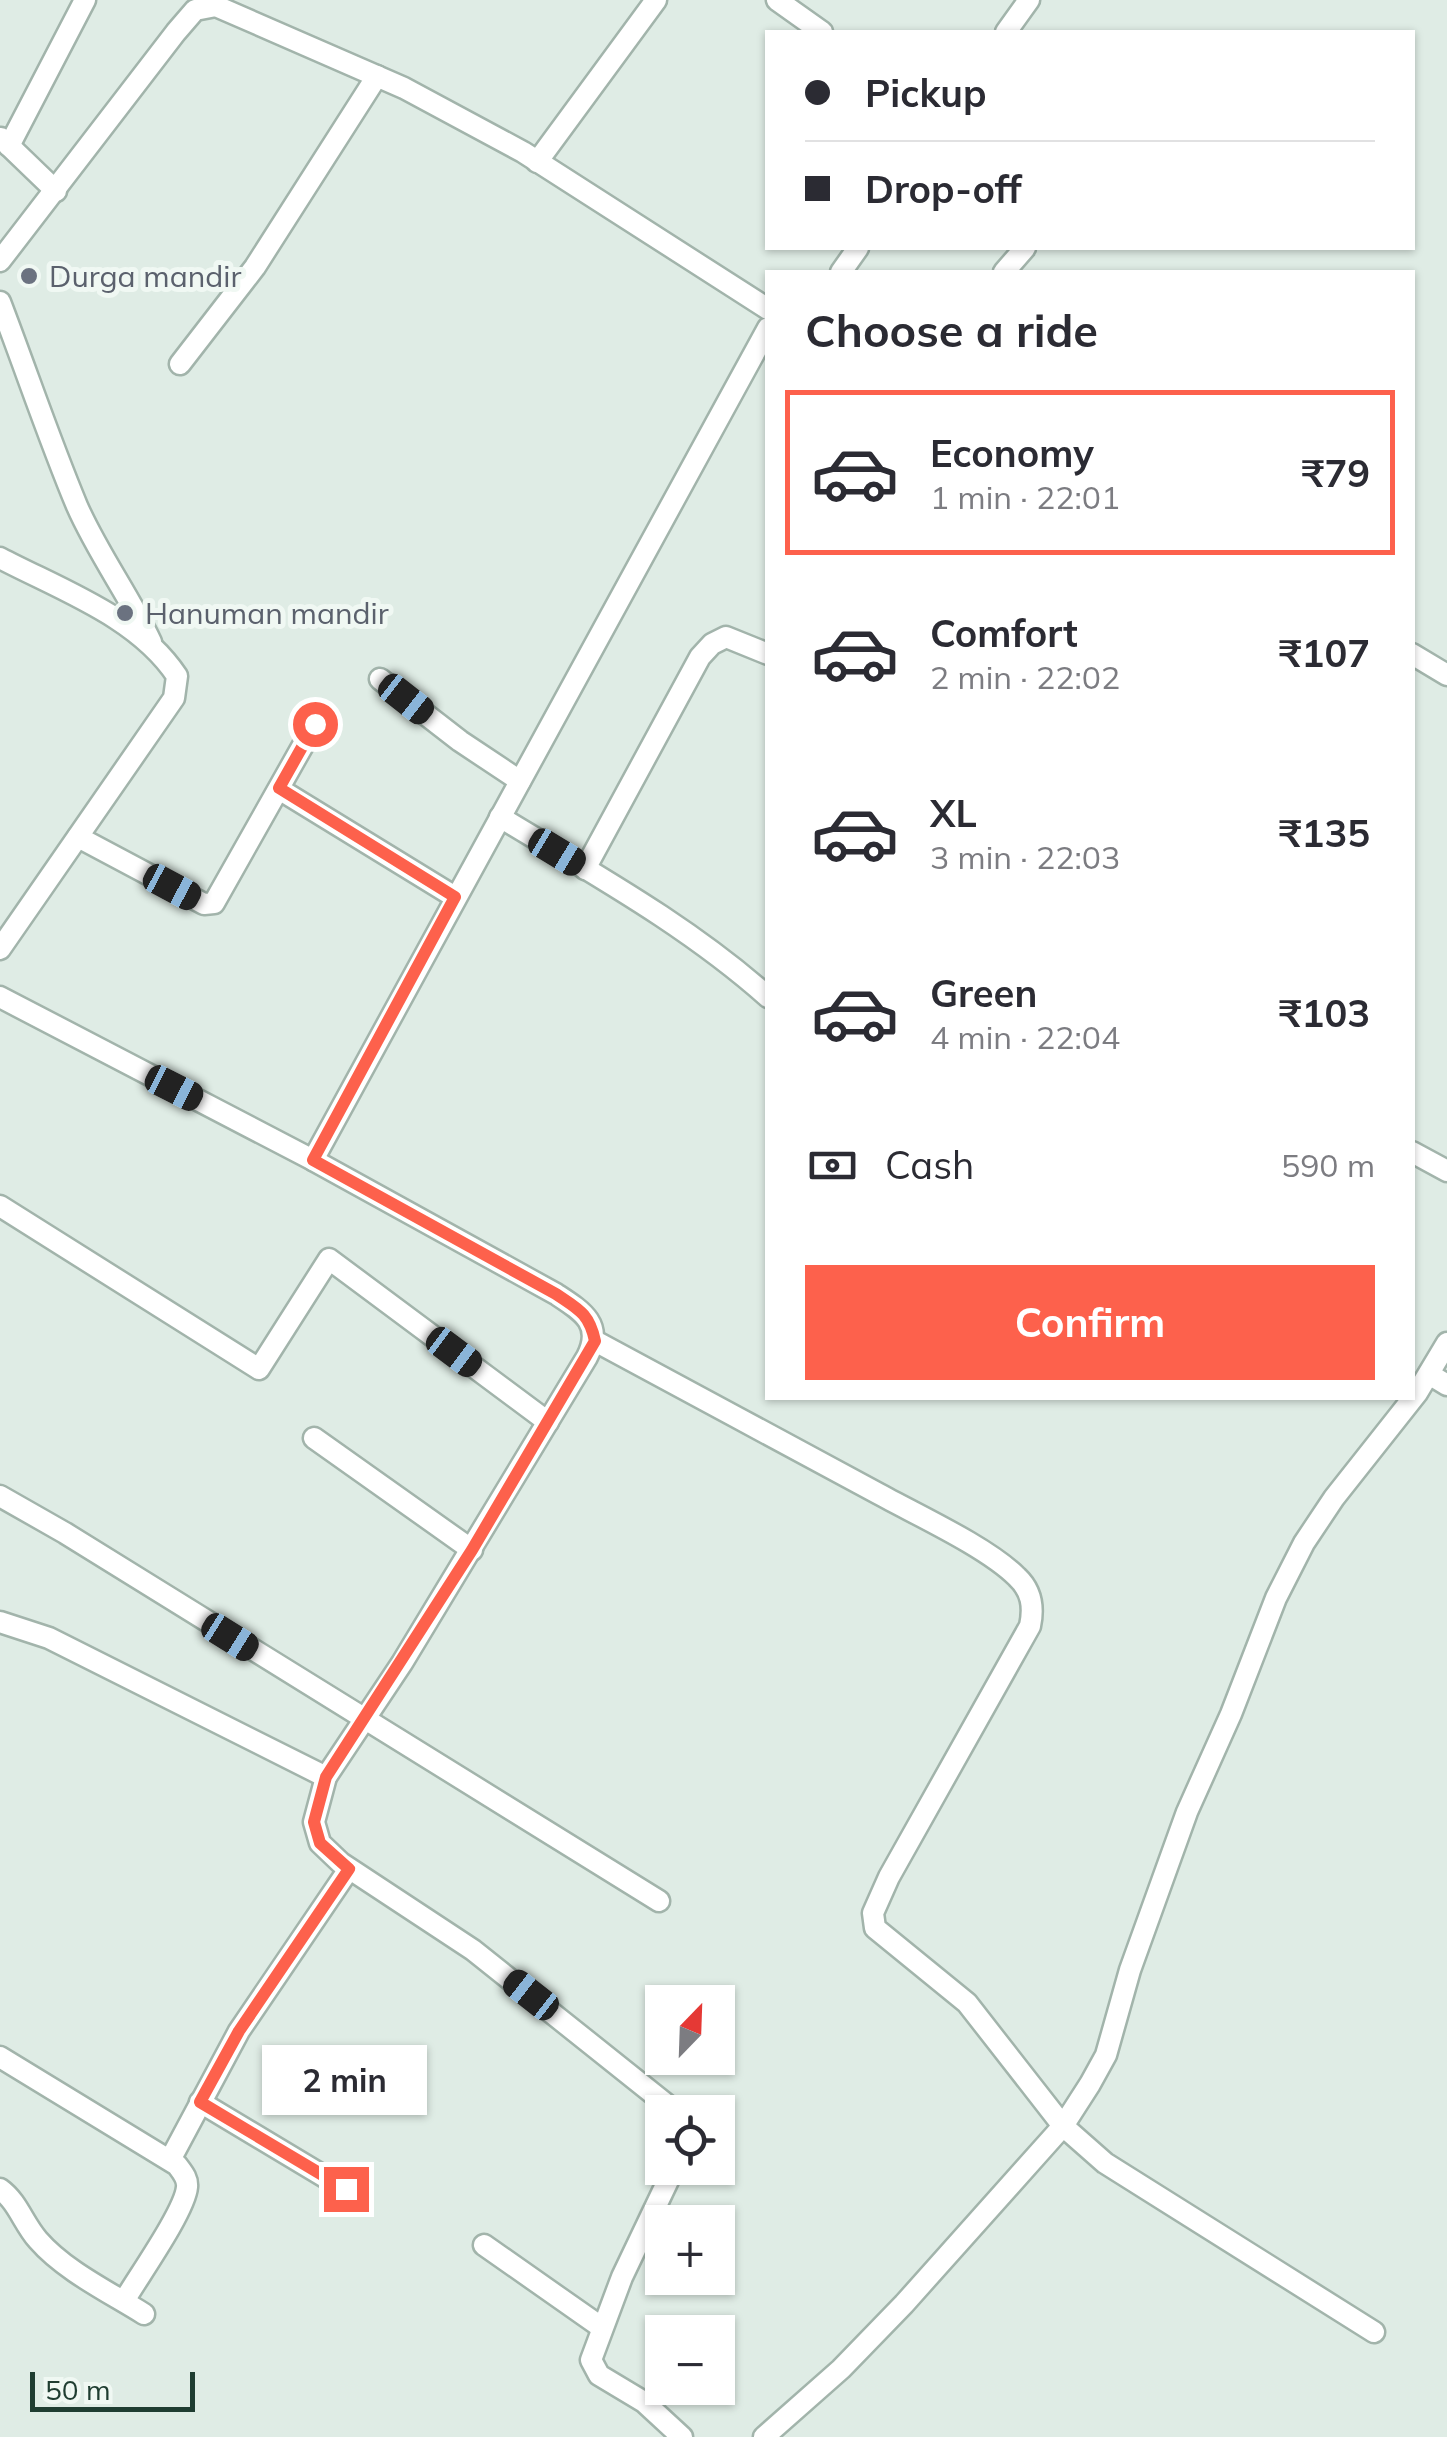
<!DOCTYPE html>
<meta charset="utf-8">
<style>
:root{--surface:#fff;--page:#f2f2f3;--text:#2b2b33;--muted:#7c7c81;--line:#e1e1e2;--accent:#fd614c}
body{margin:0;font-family:Mulish,sans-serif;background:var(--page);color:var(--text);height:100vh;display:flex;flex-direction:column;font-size:38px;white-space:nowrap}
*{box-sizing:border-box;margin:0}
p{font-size:32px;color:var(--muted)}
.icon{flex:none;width:55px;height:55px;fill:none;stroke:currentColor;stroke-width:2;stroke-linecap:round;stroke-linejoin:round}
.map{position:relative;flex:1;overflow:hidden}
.details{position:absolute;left:765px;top:270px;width:650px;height:1130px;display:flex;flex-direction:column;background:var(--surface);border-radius:0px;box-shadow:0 2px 8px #0004}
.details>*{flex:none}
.hud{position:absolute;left:765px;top:30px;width:650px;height:220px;border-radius:0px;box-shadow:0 2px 8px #0004;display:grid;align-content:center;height:220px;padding:0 40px;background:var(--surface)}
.needle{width:65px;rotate:23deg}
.buttons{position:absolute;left:645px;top:1985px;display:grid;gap:20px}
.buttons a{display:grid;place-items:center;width:90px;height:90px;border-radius:0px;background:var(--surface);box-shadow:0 2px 8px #0004;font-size:50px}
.scale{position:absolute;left:30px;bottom:25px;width:165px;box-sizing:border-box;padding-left:10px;border:5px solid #1f3d31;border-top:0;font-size:28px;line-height:35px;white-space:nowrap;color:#1f3d31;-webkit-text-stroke:8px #f0f8f3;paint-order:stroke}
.end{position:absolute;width:45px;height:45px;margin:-22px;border:12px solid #fd614c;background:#fff;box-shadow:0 0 0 5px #fff}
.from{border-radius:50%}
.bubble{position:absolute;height:70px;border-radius:0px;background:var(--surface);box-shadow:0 2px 8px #0004;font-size:32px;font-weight:700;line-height:70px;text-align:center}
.car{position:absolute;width:30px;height:60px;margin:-30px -15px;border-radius:12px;box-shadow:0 0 8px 2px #0007;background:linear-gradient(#222 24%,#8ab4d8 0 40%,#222 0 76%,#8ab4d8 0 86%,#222 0)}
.hud b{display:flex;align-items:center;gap:35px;height:95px;font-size:38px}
.hud b+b{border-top:2px solid var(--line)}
.hud i{width:25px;height:25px;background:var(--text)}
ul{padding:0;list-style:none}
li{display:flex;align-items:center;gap:30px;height:165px;margin:0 20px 15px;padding:0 20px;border:5px solid transparent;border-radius:0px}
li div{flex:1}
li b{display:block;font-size:38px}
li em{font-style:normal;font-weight:700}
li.selected{border-color:var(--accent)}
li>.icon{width:90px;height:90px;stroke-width:1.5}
h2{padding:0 40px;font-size:45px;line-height:120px}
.pay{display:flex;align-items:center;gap:25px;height:110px;padding:0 40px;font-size:38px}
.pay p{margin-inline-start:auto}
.button{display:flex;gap:20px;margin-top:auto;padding:20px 40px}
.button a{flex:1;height:115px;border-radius:0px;background:var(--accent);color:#fff;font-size:40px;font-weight:700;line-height:115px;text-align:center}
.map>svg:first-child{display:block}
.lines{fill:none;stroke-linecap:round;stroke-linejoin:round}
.street-casing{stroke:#a2b4ab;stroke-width:25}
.street{stroke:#fff;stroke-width:20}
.route{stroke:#fd614c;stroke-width:12}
.worship-dot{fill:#6b7280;stroke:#f0f8f3;stroke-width:4}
.labels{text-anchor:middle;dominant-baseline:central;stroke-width:10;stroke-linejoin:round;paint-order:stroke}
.worship-label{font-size:30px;fill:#5b616d;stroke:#f0f8f3;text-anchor:start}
</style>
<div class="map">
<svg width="1447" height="2437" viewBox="0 0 1447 2437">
<rect width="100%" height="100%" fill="#dfece5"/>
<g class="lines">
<g class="street-casing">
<g id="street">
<path d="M777,0L822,32"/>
<path d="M1006,32L1029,0"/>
<path d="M1,138L56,191"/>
<path d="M9,146L85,0"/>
<path d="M537,162L656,0"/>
<path d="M0,261L176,32L195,10L216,6L404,88L523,152L768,309"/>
<path d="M841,272L858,248"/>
<path d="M1004,272L1025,248"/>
<path d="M0,302C26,370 49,439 77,506C98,554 129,595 151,642"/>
<path d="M180,364L255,267L377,76"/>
<path d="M0,558C61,590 138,617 177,676L174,698L0,949"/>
<path d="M1412,654L1447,675"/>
<path d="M380,679L460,741L520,781"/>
<path d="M279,789L455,897"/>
<path d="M500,817C592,873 687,925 768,997"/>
<path d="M78,837L204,904L214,903L315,724"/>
<path d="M585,869L700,657L712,644L726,637L768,654"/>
<path d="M0,997L313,1160L556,1294C582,1311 604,1324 587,1357L402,1663L326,1777L314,1822L320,1843L341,1863L473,1950L676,2112"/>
<path d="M1412,1152L1447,1171"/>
<path d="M313,1160L768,328"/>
<path d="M0,1206L259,1369L329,1259L548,1422"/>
<path d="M595,1341C690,1392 784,1443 879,1494C917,1515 987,1547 1017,1577C1032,1591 1034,1607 1030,1626L889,1877L873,1913L875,1928L967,2003L1063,2126L1105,2163L1374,2332"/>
<path d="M1429,1374L1447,1385"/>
<path d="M314,1438L472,1550"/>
<path d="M0,1496L65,1533L659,1901"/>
<path d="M0,1622L49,1638L326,1777"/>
<path d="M0,2057L177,2165C182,2172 188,2178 187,2187C185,2211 138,2277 124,2301"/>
<path d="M200,2102L345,2189"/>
<path d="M170,2160L239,2031L349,1869"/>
<path d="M674,2168L622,2277L591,2360L599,2375L644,2402L682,2437"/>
<path d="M0,2189C18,2202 23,2223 38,2240C65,2271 109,2292 144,2314"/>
<path d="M484,2245L601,2327"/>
<path d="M764,2437L841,2369L904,2304L1063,2126L1090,2084L1106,2055L1130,1970L1187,1812L1231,1714L1276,1598L1304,1543L1334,1498L1417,1393L1447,1343"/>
</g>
</g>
<use href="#street" class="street"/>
</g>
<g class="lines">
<path class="route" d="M315,724L279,788L455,897L313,1160L556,1294C578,1309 589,1313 595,1341L472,1550L326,1777L314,1822L320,1843L349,1869L239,2031L200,2102L346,2189"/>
</g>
<g class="worship-dot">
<circle cx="29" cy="276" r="10"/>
<circle cx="125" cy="613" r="10"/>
</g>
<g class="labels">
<g class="worship-label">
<text x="49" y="276">Durga mandir</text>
<text x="145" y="613">Hanuman mandir</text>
</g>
</g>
</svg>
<div class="buttons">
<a><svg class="needle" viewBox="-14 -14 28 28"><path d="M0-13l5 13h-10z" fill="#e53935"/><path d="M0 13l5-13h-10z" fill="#7c7c81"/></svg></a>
<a><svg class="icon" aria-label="locate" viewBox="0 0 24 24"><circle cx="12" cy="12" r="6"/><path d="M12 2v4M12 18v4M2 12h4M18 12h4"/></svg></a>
<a>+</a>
<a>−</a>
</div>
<div class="scale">50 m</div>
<i class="end from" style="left:315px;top:724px"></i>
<i class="end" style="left:346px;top:2189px"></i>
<div class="bubble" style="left:262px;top:2045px;width:165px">2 min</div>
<i class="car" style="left:406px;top:699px;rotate:128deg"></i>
<i class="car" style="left:557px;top:852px;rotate:121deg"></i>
<i class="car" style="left:172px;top:887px;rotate:118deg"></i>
<i class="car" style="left:174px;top:1088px;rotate:117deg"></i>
<i class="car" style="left:454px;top:1352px;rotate:127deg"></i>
<i class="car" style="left:230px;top:1637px;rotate:122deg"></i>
<i class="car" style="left:531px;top:1995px;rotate:308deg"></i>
<div class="hud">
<b><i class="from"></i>Pickup</b>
<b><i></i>Drop-off</b>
</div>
<section class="details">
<h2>Choose a ride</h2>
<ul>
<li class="selected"><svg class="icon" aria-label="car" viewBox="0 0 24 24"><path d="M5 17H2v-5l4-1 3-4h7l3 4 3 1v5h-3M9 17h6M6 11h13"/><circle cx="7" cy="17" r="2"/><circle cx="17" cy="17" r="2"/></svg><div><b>Economy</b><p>1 min · 22:01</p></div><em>₹79</em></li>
<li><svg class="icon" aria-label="car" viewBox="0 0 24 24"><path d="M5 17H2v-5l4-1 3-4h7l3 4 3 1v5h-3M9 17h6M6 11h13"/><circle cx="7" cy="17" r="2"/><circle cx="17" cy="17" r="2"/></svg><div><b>Comfort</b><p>2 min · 22:02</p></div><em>₹107</em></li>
<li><svg class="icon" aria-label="car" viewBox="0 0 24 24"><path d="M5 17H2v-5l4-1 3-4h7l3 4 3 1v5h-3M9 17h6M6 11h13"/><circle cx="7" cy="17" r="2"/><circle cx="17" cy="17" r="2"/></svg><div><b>XL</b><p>3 min · 22:03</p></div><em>₹135</em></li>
<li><svg class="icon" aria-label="car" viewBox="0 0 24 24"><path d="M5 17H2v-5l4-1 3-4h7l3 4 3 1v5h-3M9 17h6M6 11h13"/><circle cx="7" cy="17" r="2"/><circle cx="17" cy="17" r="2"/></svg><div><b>Green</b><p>4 min · 22:04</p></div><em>₹103</em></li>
</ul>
<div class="pay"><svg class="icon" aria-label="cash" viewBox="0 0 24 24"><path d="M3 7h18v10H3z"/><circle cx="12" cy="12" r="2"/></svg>Cash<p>590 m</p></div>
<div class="button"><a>Confirm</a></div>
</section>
</div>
